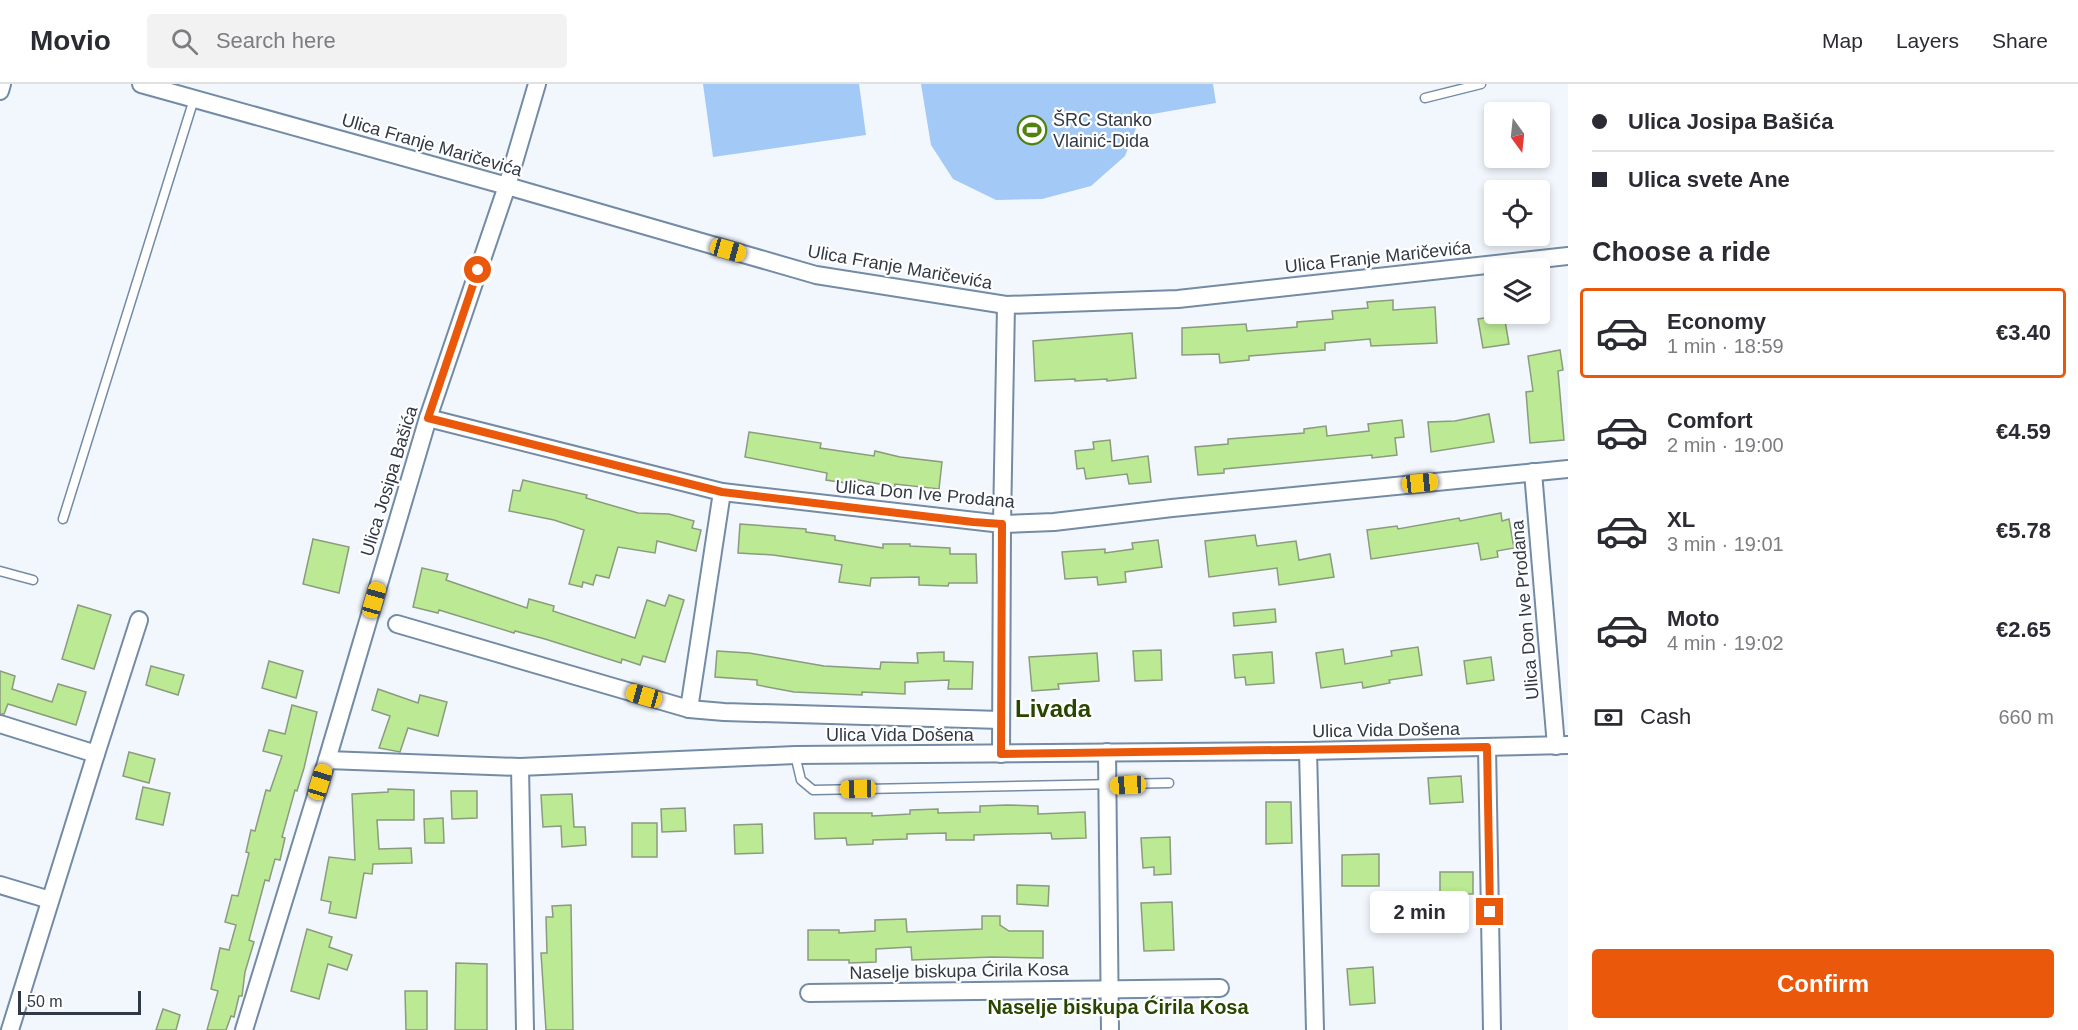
<!DOCTYPE html>
<meta charset="utf-8">
<style>
:root{--surface:#fff;--page:#f2f2f3;--text:#2b2b33;--muted:#7c7c81;--line:#e1e1e2;--accent:#ea580c}
body{margin:0;font-family:Arial,sans-serif;background:var(--page);color:var(--text);height:100vh;display:flex;flex-direction:column;font-size:22px;white-space:nowrap}
*{box-sizing:border-box;margin:0}
p{font-size:20px;color:var(--muted)}
.icon{flex:none;width:33px;height:33px;fill:none;stroke:currentColor;stroke-width:2;stroke-linecap:round;stroke-linejoin:round}
.map{position:relative;flex:1;overflow:hidden}
.sheet{display:flex;flex-direction:column;background:var(--surface);width:510px}
.sheet>*{flex:none}
.hud{display:grid;align-content:center;height:132px;padding:0 24px;background:var(--surface)}
.needle{width:39px;rotate:165deg}
.buttons{position:absolute;left:1484px;top:18px;display:grid;gap:12px}
.buttons a{display:grid;place-items:center;width:66px;height:66px;border-radius:6px;background:var(--surface);box-shadow:0 3px 9px #0003;font-size:30px}
.scale{position:absolute;left:18px;bottom:15px;width:123px;box-sizing:border-box;padding-left:6px;border:3px solid #303945;border-top:0;font-size:16px;line-height:21px;white-space:nowrap;color:#303945;-webkit-text-stroke:4px #fff;paint-order:stroke}
.end{position:absolute;width:27px;height:27px;margin:-14px;border:8px solid #ea580c;background:#fff;box-shadow:0 0 0 3px #fff}
.from{border-radius:50%}
.bubble{position:absolute;height:42px;border-radius:6px;background:var(--surface);box-shadow:0 3px 9px #0003;font-size:20px;font-weight:800;line-height:42px;text-align:center}
.car{position:absolute;width:18px;height:36px;margin:-18px -9px;border-radius:8px;box-shadow:0 0 4px 2px #0007;background:linear-gradient(#f5c518 24%,#345 0 40%,#f5c518 0 76%,#345 0 86%,#f5c518 0)}
.hud b{display:flex;align-items:center;gap:21px;height:57px;font-size:22px}
.hud b+b{border-top:2px solid var(--line)}
.hud i{width:15px;height:15px;background:var(--text)}
ul{padding:0;list-style:none}
li{display:flex;align-items:center;gap:18px;height:90px;margin:0 12px 9px;padding:0 12px;border:3px solid transparent;border-radius:6px}
li div{flex:1}
li b{display:block;font-size:22px}
li em{font-style:normal;font-weight:800}
li.on{border-color:var(--accent)}
li>.icon{width:54px;height:54px;stroke-width:1.5}
h2{padding:0 24px;font-size:27px;line-height:72px}
.pay{display:flex;align-items:center;gap:15px;height:66px;padding:0 24px;font-size:22px}
.pay p{margin-inline-start:auto}
.primary-button{display:flex;gap:12px;margin-top:auto;padding:12px 24px}
.primary-button a{flex:1;height:69px;border-radius:6px;background:var(--accent);color:#fff;font-size:24px;font-weight:800;line-height:69px;text-align:center}
header{display:flex;align-items:center;gap:36px;box-sizing:border-box;height:84px;padding:0 30px;background:var(--surface);border-bottom:2px solid var(--line)}
header strong{font-size:28px}
nav{display:flex;gap:33px;margin-inline-start:auto;font-size:21px}
.search{width:420px;height:54px;background:var(--page);display:flex;align-items:center;gap:15px;box-sizing:border-box;padding:0 21px;border-radius:6px;color:var(--muted);font-size:22px}
main{display:flex;flex:1;min-height:0}
.map>svg:first-child{display:block}
.green{fill:#a3c9f6}
.building{fill:#bce993;stroke:#8b9b7d;stroke-width:1.5}
.lines{fill:none;stroke-linecap:round;stroke-linejoin:round}
.service-casing{stroke:#748ba5;stroke-width:11}
.minor-casing{stroke:#748ba5;stroke-width:20}
.service{stroke:#fff;stroke-width:8}
.minor{stroke:#fff;stroke-width:16}
.route{stroke:#ea580c;stroke-width:8}
.labels{text-anchor:middle;dominant-baseline:central;stroke-width:4.5;stroke-linejoin:round;paint-order:stroke}
.poi-label{font-size:18px;fill:#303945;stroke:#fff;text-anchor:start}
.street-label{font-size:18px;fill:#303945;stroke:#fff}
.neighbourhood-label{font-size:20px;font-weight:bold;fill:#284600;stroke:#fff}
.district-label{font-size:24px;font-weight:bold;fill:#284600;stroke:#fff}
</style>
<header>
<strong>Movio</strong>
<div class="search"><svg class="icon" aria-label="search" viewBox="0 0 24 24"><circle cx="10" cy="10" r="6"/><path d="M15 15l6 6"/></svg>Search here</div>
<nav><a>Map</a><a>Layers</a><a>Share</a></nav>
</header>
<main>
<div class="map">
<svg width="1568" height="946" viewBox="0 0 1568 946">
<rect width="100%" height="100%" fill="#f2f7fd"/>
<g class="green">
<path d="M703,0H859L866,51L713,73Z"/>
<path d="M921,0H1213L1216,19L1141,32L1125,72L1091,102L1042,115L996,116L953,95L931,61Z"/>
</g>
<g class="building">
<path d="M1393,216V226L1435,223L1437,259L1371,262L1370,255L1325,259V266L1249,272V276L1220,279L1219,270L1182,271V244L1246,240L1247,247L1297,243V238L1333,235L1332,227L1368,224L1367,218Z"/>
<path d="M1504,231L1509,260L1483,264L1478,235Z"/>
<path d="M1132,249L1136,294L1107,297V295L1075,297V295L1035,297L1033,257Z"/>
<path d="M1560,266L1563,286L1558,287L1564,356L1530,359L1526,308L1533,307L1528,272Z"/>
<path d="M1489,330L1494,358L1431,368L1428,338L1455,337Z"/>
<path d="M1402,336L1404,353L1395,354L1397,371L1372,374V371L1224,385V389L1198,391L1195,363L1228,360V355L1304,349V345L1326,342L1327,352L1369,347L1368,340Z"/>
<path d="M749,348L821,359L820,364L874,372L875,367L900,373L942,378L939,405L895,400V403L853,395L852,400L826,396L827,389L745,373Z"/>
<path d="M1110,356L1112,377L1148,372L1151,398L1129,400L1127,390L1086,395L1084,384L1077,385L1075,367L1094,365L1093,358Z"/>
<path d="M523,396L587,411L586,414L638,429L669,430L694,437L692,444L701,446L696,467L657,457L655,469L618,463L609,494L596,491L593,501L583,498L582,503L569,500L584,446L554,436L509,427L513,406L520,407Z"/>
<path d="M1501,429L1502,437L1509,435L1514,464L1497,467L1498,473L1481,476L1478,459L1371,475L1367,446L1397,442L1398,445L1459,434L1460,437Z"/>
<path d="M740,440L806,445V448L835,452V456L883,464V460H910V462L950,464V470H976L977,499H949L948,502L919,501V493L871,494L870,502L839,498L842,481L773,471L738,469Z"/>
<path d="M1255,451L1257,462L1296,457L1299,476L1330,470L1334,493L1279,501L1277,484L1209,493L1205,457Z"/>
<path d="M313,455L349,463L339,509L303,500Z"/>
<path d="M1158,456L1162,483L1125,488L1126,498L1098,501L1097,493L1065,495L1062,468L1105,465V469L1133,465L1132,459Z"/>
<path d="M422,484L448,490L446,496L527,524L529,515L554,522L553,527L635,554L647,516L665,522L669,511L684,516L665,578L643,572L640,581L622,575L621,579L545,555L515,547L514,549L439,526L438,529L413,523Z"/>
<path d="M78,521L111,531L94,585L62,575Z"/>
<path d="M1275,525L1276,538L1234,542L1233,529Z"/>
<path d="M1418,563L1422,591L1389,596L1390,599L1363,604L1362,598L1321,604L1316,569L1343,565L1345,580L1392,572L1391,567Z"/>
<path d="M1161,566L1162,596L1135,597L1133,567Z"/>
<path d="M717,567L749,569L824,582L880,585L881,578L918,579L917,569L944,568V577L973,578L972,605H948L949,596L905,598V610L862,608V611L794,608L757,601V596L715,593Z"/>
<path d="M1272,568L1274,599L1246,601L1245,593L1235,594L1233,571Z"/>
<path d="M1097,569L1099,597L1058,600L1059,605L1032,607L1029,573Z"/>
<path d="M1491,573L1494,596L1467,600L1464,577Z"/>
<path d="M269,577L303,587L296,614L262,604Z"/>
<path d="M151,582L184,591L178,611L146,601Z"/>
<path d="M0,587L15,592L12,605L52,618L58,600L86,608L76,641L8,620L4,630H0Z"/>
<path d="M378,605L418,619L420,611L447,618L438,652L408,644L400,668L379,664L390,632L372,626Z"/>
<path d="M292,621L317,628L304,684L297,707L295,706L282,753L285,754L280,776L275,775L269,797L265,796L249,856L254,858L245,888L242,912H239L234,933L231,932L226,946H207L218,907L211,905L220,864L229,866L236,841L225,838L232,811L238,812L249,769L246,768L251,746L255,747L266,706L270,707L282,672L263,667L269,646L285,650Z"/>
<path d="M129,668L155,675L149,699L123,692Z"/>
<path d="M1461,692L1463,718L1430,720L1428,694Z"/>
<path d="M143,703L170,709L163,741L136,735Z"/>
<path d="M388,705L414,706V736H377L379,765L411,764L412,779L373,780L372,790L364,789L356,834L329,829L331,818L321,816L329,773L355,776L352,710L388,708Z"/>
<path d="M451,707H477V734L452,735Z"/>
<path d="M572,710L574,743H585L586,761L562,763L561,742L543,743L541,711Z"/>
<path d="M1266,718H1291L1292,759L1266,760Z"/>
<path d="M1007,721L1038,722V730L1085,728L1086,754L1052,755L1051,749L974,751V756H946V749L907,750V755L873,756V760L847,761L846,754L815,755L814,729H872V732L910,730V726L938,725V729L980,728V722Z"/>
<path d="M685,724L686,747L662,748L661,725Z"/>
<path d="M443,734L444,759H425L424,735Z"/>
<rect x="632" y="739" width="25" height="34"/>
<path d="M762,740L763,769L735,770L734,741Z"/>
<path d="M1170,753L1171,790L1154,791V783L1143,784L1141,754Z"/>
<path d="M1379,770V802H1342V771Z"/>
<path d="M1440,788H1473V810H1464L1467,841L1435,844L1433,817H1440Z"/>
<path d="M1017,801L1049,802L1048,822L1017,820Z"/>
<path d="M1172,818L1174,866L1144,867L1141,819Z"/>
<path d="M571,821L573,946H546L541,869H547L546,833H553L552,822Z"/>
<path d="M982,832H1000V841L1009,847H1043V874L992,873L912,876L911,863L876,865V878L849,879V876H808V846H839V849L875,847V836L906,835L907,848L982,845Z"/>
<path d="M307,845L332,853L329,863L352,871L347,886L328,880L319,915L291,907Z"/>
<path d="M456,879L487,880V946H455Z"/>
<path d="M1373,883L1375,919L1350,921L1347,885Z"/>
<path d="M405,907H427V946H406Z"/>
<path d="M163,925L180,931L176,946H156Z"/>
</g>
<g class="lines">
<g class="service-casing">
<g id="service">
<path d="M1425,14L1481,0"/>
<path d="M63,435L194,15"/>
<path d="M0,487L33,496"/>
<path d="M795,671L801,696L813,706L1169,699"/>
</g>
</g>
<g class="minor-casing">
<g id="minor">
<path d="M141,0L507,102L816,191L1006,221L1178,215L1568,172"/>
<path d="M0,7L2,0"/>
<path d="M428,334L722,408L1002,440L1054,438L1172,424L1568,385"/>
<path d="M1533,388L1556,662"/>
<path d="M397,540L689,625L724,628L1001,636"/>
<path d="M689,625L722,408"/>
<path d="M0,640L96,670L139,536"/>
<path d="M1487,663L1492,946"/>
<path d="M1308,667L1315,946"/>
<path d="M1107,668L1110,946"/>
<path d="M1001,670L1002,440L1006,221"/>
<path d="M327,676L520,683L795,671L1308,667L1568,661"/>
<path d="M520,683L525,946"/>
<path d="M0,801L50,816"/>
<path d="M809,909L1220,904"/>
<path d="M10,946L96,670"/>
<path d="M244,946L327,676L428,334L507,102L537,0"/>
</g>
</g>
<use href="#service" class="service"/>
<use href="#minor" class="minor"/>
</g>
<g class="lines">
<path class="route" d="M478,186L428,334L722,408L973,438L1002,440L1001,670L1487,663L1490,828"/>
</g>
<defs>
<g id="stadium-ring" transform="scale(1.5)"><circle r="9.5" fill="#fff" stroke="#52810f" stroke-width="1.5"/><path d="M0-5a6.5 5 0 1 0 0 10a6.5 5 0 1 0 0-10ZM-3.5-1.8h7v3.6h-7Z" fill="#52810f"/></g>
</defs>
<g fill-rule="evenodd">
<use href="#stadium-ring" x="1032" y="46"/>
</g>
<g class="labels">
<g class="poi-label">
<text x="1053" y="36">ŠRC Stanko<tspan x="1053" dy="21">Vlainić-Dida</tspan></text>
</g>
<g class="street-label">
<text transform="translate(432 61) rotate(16)">Ulica Franje Maričevića</text>
<text transform="translate(1378 173) rotate(-6)">Ulica Franje Maričevića</text>
<text transform="translate(900 183) rotate(10)">Ulica Franje Maričevića</text>
<text transform="translate(389 397) rotate(-73)">Ulica Josipa Bašića</text>
<text transform="translate(925 410) rotate(5)">Ulica Don Ive Prodana</text>
<text transform="translate(1525 526) rotate(-95)">Ulica Don Ive Prodana</text>
<text transform="translate(1386 646) rotate(-1)">Ulica Vida Došena</text>
<text x="900" y="651">Ulica Vida Došena</text>
<text transform="translate(959 887) rotate(-1)">Naselje biskupa Ćirila Kosa</text>
</g>
<g class="neighbourhood-label">
<text x="1118" y="923">Naselje biskupa Ćirila Kosa</text>
</g>
<g class="district-label">
<text x="1053" y="624">Livada</text>
</g>
</g>
</svg>
<div class="buttons">
<a><svg class="needle" viewBox="-14 -14 28 28"><path d="M0-13l5 13h-10z" fill="#e53935"/><path d="M0 13l5-13h-10z" fill="#7c7c81"/></svg></a>
<a><svg class="icon" aria-label="locate" viewBox="0 0 24 24"><circle cx="12" cy="12" r="6"/><path d="M12 2v4M12 18v4M2 12h4M18 12h4"/></svg></a>
<a><svg class="icon" aria-label="layers" viewBox="0 0 24 24"><path d="M12 4l9 5-9 5-9-5zM3 14l9 5 9-5"/></svg></a>
</div>
<div class="scale">50 m</div>
<i class="end from" style="left:478px;top:186px"></i>
<i class="end" style="left:1490px;top:828px"></i>
<div class="bubble" style="left:1370px;top:807px;width:99px">2 min</div>
<i class="car" style="left:728px;top:166px;rotate:106deg"></i>
<i class="car" style="left:1420px;top:399px;rotate:84deg"></i>
<i class="car" style="left:374px;top:516px;rotate:16deg"></i>
<i class="car" style="left:644px;top:612px;rotate:286deg"></i>
<i class="car" style="left:320px;top:698px;rotate:17deg"></i>
<i class="car" style="left:1128px;top:701px;rotate:267deg"></i>
<i class="car" style="left:858px;top:705px;rotate:269deg"></i>
</div>
<section class="sheet">
<div class="hud">
<b><i class="from"></i>Ulica Josipa Bašića</b>
<b><i></i>Ulica svete Ane</b>
</div>
<h2>Choose a ride</h2>
<ul>
<li class="on"><svg class="icon" aria-label="car" viewBox="0 0 24 24"><path d="M5 17H2v-5l4-1 3-4h7l3 4 3 1v5h-3M9 17h6M6 11h13"/><circle cx="7" cy="17" r="2"/><circle cx="17" cy="17" r="2"/></svg><div><b>Economy</b><p>1 min · 18:59</p></div><em>€3.40</em></li>
<li><svg class="icon" aria-label="car" viewBox="0 0 24 24"><path d="M5 17H2v-5l4-1 3-4h7l3 4 3 1v5h-3M9 17h6M6 11h13"/><circle cx="7" cy="17" r="2"/><circle cx="17" cy="17" r="2"/></svg><div><b>Comfort</b><p>2 min · 19:00</p></div><em>€4.59</em></li>
<li><svg class="icon" aria-label="car" viewBox="0 0 24 24"><path d="M5 17H2v-5l4-1 3-4h7l3 4 3 1v5h-3M9 17h6M6 11h13"/><circle cx="7" cy="17" r="2"/><circle cx="17" cy="17" r="2"/></svg><div><b>XL</b><p>3 min · 19:01</p></div><em>€5.78</em></li>
<li><svg class="icon" aria-label="car" viewBox="0 0 24 24"><path d="M5 17H2v-5l4-1 3-4h7l3 4 3 1v5h-3M9 17h6M6 11h13"/><circle cx="7" cy="17" r="2"/><circle cx="17" cy="17" r="2"/></svg><div><b>Moto</b><p>4 min · 19:02</p></div><em>€2.65</em></li>
</ul>
<div class="pay"><svg class="icon" aria-label="cash" viewBox="0 0 24 24"><path d="M3 7h18v10H3z"/><circle cx="12" cy="12" r="2"/></svg>Cash<p>660 m</p></div>
<div class="primary-button"><a>Confirm</a></div>
</section>
</main>
